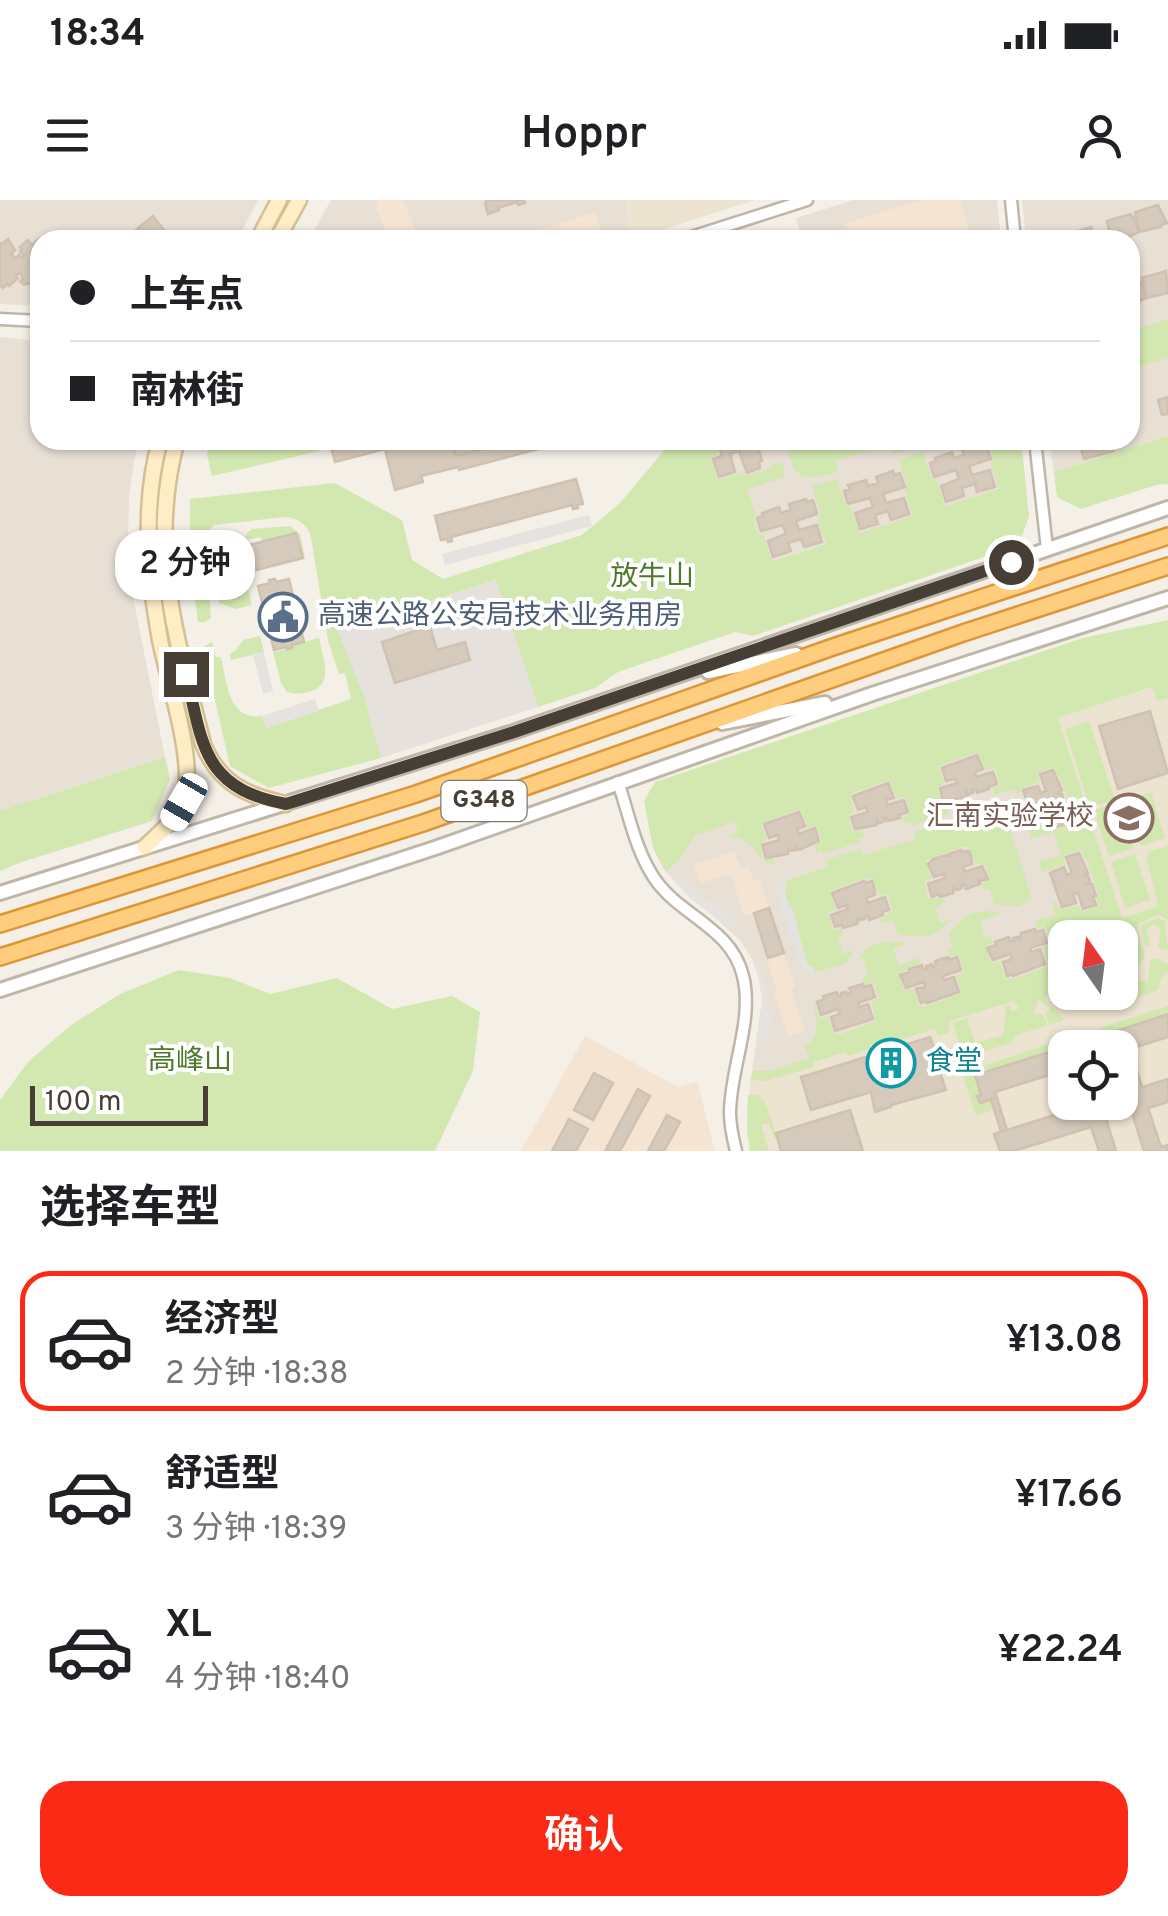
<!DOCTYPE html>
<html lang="zh">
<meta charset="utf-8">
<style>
:root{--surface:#fff;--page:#f2f2f2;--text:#202124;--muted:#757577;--line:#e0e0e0;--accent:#fa2a17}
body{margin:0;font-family:Overpass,"Noto Sans SC",sans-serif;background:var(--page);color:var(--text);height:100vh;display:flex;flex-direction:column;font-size:38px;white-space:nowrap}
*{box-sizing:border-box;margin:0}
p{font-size:32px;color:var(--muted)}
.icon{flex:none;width:55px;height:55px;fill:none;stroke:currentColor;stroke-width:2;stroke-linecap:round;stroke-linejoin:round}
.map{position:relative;height:951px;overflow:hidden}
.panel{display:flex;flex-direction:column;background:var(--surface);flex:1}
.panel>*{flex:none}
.guide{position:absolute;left:30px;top:30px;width:1110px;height:220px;border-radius:30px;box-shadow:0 2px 8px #0004;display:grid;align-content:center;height:220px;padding:0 40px;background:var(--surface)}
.needle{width:65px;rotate:346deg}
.tools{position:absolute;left:1048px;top:720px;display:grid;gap:20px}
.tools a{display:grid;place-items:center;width:90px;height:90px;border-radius:20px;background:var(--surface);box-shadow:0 2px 8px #0004;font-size:50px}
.scale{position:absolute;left:30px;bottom:25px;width:178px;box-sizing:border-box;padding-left:10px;border:5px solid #473f36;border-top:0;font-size:28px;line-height:35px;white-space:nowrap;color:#473f36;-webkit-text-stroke:8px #fff;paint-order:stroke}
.end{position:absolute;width:45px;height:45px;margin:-22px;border:12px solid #473f36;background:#fff;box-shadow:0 0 0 5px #fff}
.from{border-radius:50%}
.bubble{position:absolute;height:70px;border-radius:30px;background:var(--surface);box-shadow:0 2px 8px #0004;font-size:32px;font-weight:600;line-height:70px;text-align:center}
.car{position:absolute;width:30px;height:60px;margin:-30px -15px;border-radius:12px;box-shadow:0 0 8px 2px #0007;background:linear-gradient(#fff 24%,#345 0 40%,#fff 0 76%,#345 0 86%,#fff 0)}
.guide b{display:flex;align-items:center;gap:35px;height:95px;font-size:38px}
.guide b+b{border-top:2px solid var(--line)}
.guide i{width:25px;height:25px;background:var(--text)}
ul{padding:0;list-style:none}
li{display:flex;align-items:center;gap:30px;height:140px;margin:0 20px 15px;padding:0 20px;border:5px solid transparent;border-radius:30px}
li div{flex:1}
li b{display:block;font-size:38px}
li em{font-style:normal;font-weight:600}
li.selected{border-color:var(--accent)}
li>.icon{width:90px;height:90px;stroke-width:1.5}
h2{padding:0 40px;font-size:45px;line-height:120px}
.action{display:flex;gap:20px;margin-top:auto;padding:20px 40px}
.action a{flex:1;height:115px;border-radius:30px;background:var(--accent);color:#fff;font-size:40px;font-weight:600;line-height:115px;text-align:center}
.status{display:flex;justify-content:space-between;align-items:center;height:70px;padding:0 50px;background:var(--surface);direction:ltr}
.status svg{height:28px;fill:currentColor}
header{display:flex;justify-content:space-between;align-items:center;height:130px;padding:0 40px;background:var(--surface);font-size:45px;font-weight:600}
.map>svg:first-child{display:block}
.residential{fill:#e8e0d5}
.commercial{fill:#f6e4d2}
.industrial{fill:#e6e1dc}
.education{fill:#ede3d1;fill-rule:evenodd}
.green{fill:#d2e8b0}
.parking{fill:#e5e2df}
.building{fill:#d5cabc;stroke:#d0c1b0;stroke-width:2.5}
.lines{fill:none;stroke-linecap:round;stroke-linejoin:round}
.minor-casing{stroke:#bfb6aa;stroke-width:15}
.tertiary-casing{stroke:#bfb6aa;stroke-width:18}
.secondary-casing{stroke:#d4bf97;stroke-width:19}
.trunk-casing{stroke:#de9537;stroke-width:20}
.minor{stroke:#fff;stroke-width:10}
.tertiary{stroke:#fff;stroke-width:12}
.secondary{stroke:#ffedc6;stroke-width:14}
.trunk{stroke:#fece7e;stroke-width:15}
.route{stroke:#473f36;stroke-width:12}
.labels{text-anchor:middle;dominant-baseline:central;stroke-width:8;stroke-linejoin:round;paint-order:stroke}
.shield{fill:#fff;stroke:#7e7972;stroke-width:2.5}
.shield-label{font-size:25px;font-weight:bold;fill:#473f36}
.park-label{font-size:28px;fill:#4d7929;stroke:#fff}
.service-label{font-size:28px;fill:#4e5e75;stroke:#fff;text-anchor:start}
.education-label{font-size:28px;fill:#785e54;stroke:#fff;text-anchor:end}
.culture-label{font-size:28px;fill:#0d838f;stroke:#fff;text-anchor:start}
</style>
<div class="status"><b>18:34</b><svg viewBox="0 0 49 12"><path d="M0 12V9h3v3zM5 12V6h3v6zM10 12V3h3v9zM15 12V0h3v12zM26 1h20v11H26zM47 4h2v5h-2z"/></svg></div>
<header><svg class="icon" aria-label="menu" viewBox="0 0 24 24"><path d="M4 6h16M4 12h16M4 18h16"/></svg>Hoppr<svg class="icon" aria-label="person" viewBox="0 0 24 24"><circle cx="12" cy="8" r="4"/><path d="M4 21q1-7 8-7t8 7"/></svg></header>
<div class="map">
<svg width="1168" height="951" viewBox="0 0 1168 951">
<rect width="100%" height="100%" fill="#f4efe7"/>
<g class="residential">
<path d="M0,0H258L237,40H40V106L0,104Z"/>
<path d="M331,0H626L630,40H309Z"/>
<path d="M854,0H997L1001,40H802L796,18Z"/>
<path d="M1022,0H1168V236L1054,272L1049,240H1130V40H1026Z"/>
<path d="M0,137L40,141V240H138L129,294L128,343L132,392L165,557L0,611Z"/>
<path d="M691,240H1021L1025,281L733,373Z"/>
<path d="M1058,518L1120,738H1065V777L751,878L762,800L759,779L752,759L740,740L676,683L663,668L653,648Z"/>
</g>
<g class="commercial">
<path d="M378,0H403L420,40H390L376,8Z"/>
<path d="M920,0H960L972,40H849L844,24Z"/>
<path d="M595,12L601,31L572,40H508Z"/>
<path d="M734,652L741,669L749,667L753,681L760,679L769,708L744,716L731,674L700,683L694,664Z"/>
<path d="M784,753L795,787L791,789L805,831L788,836L774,794L777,792L767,759Z"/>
<path d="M585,836L678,887L697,882L715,951H521Z"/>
</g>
<path class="industrial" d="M497,380L538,507L381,558L364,497L338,438V431Z"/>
<g class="education">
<path d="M626,0H755L630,40Z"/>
<path d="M1168,482V951H750L747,912L751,878L1065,777V792H1120V759L1133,754L1058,518ZM1065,848H1120V902H1065Z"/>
</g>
<g class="green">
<path d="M1168,119V158L1130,170V131Z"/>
<path d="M1168,236V284L1156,285L1081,309L1057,297L1054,272Z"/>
<path d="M211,240H316L319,251L212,276L207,255Z"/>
<path d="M673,240H704L708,250L716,247L718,255L710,258L718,280L744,272L746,276L773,267V264L783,261L785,277L747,290L756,315L753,317L759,334H763L772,361L826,344L817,317L821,315L812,287L837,279L846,307L850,306L859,333L913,316L904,289L908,287L899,260L923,252L932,280L936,279L945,306L999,289L990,262L994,260L988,240H1021L1029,316L1019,345L753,436L735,432L618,472L595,488L538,507L496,380L338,431L364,497L381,558L269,588L230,566L203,447L212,442L216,457H221C227,482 228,521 262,516L266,528L351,499L345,473L339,474L328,441L311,337C307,324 298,318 285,317L214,325L206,334L205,342L211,418L205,422H198L190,363V299L335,283L402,320L412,360L443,379L582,335L619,304Z"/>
<path d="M784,240H922L924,244L894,254L890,244L835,261L838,272C797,284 796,278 784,240Z"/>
<path d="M290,326L300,334L305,358H303L296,333L262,342L260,337L245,340L247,333L252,329Z"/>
<path d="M226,331L234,337L241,362L230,366L237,391L248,389L252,405L236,409L219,403L214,342L220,332Z"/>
<path d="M1168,420V498L1157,501L1152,487L1058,518L1122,718L1153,708L1158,704L1146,657L1151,651L1168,646V720L1159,715L1139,723L1137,730L1145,757L1133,773L1137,781H1148L1150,761L1157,758L1168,765V772L1162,777L1158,790L1122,802L1120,738H1065V789L1048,794L1044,800L1065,820L1049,825L1046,813L1049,811V807L1038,800L1034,813L1037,815L1043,814L1047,826L1016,835L1011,843L972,855L962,853L953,823L967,818L975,843L1003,835L1006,810L1004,807L1011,805L1010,809L1013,811L1020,808L1014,801L949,821V833L938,836L935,829L889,843L888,840L870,845L871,849L848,856L846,852L813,862L814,867L766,881L751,879L753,871H769L809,858L805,846C823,833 815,820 814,802L819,818L828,817L834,834H841L876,821L871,803L879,798L873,782L865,784L863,777L868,774L863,758L857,760C873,739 883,741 908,743L893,749L899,765L920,758L921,763L906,768V771L899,774L904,790L914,789L919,806H926L962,793L956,776L964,771L958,754L951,756L948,749L953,747L949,733C968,710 975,710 1004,712L980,721L985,737L990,736L993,743L985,746L991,763L1000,762L1005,779H1013L1048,766L1043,748L1050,743L1045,727L1038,728L1035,721L1055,715L1052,703L1056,702L1061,710L1078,705L1082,712L1099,706L1096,698L1099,697L1086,658H1084L1081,650L1064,655L1065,664L1042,673L1039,662L1061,655L1054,632L1031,639L1028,628L1052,623L1056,630L1073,624L1070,616L1073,614L1060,576H1057L1054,567L1038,573L1039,582L1021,589V592L1017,594L1015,589L994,595L992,588L1000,585L995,569L986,570L978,552L939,566L944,583L937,587L942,604L951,601L953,608L947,610L948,614L912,625L911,622L905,624L903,617L911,614L906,597L897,598L889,580L850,594L855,612L848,616L853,632L862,630L864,637L859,638V642L823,654L822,650L816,652L814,645L822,642L817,626L808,627L800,609L761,623L767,640L759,644L764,660L773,658L775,665C752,660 757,635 725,637L738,632L734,622L695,636L680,659L666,672L653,648L644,601L655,582L1083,438Z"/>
<path d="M260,436L264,452L231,460L230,454L236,450L243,440Z"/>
<path d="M319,438C322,457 335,482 312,491C303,494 297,495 287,492L281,483L273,452L292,448V445Z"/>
<path d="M1089,521L1115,600L1090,608L1065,529Z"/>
<path d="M165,557L170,579L152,621L19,663L0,671V611Z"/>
<path d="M1151,592L1165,638L1140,646L1126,600Z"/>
<path d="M1119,602L1134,648L1109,656L1094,610Z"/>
<path d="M998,612L1008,624L1032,699L1019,706L994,704L990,689L984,690L982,683L990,680L984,663L975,664L969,647H962L926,660L932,678L924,682L929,699H944L945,703L935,707L940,723L950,720C933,741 923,737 898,735L892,720L881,723L880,719L893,711L887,694L878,695L872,678H865L834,689L830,692L836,709L828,713L833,730L841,729L843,736L838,738L843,754L855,750L845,764L808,774L815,771L808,766L785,693L787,680L827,667L826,660L861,649L864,655L916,639L914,632L950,620L953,627Z"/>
<path d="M1135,654L1150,700L1125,708L1111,662Z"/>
<path d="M1158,718L1165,721L1168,750L1158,748L1161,731L1158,726L1152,725L1147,729L1150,745L1148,747L1145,746L1141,725Z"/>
<path d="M179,770L230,778L270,794L337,778L392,809L452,796L480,812L473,871L435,951H0V900L28,862L71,825L120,794Z"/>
<path d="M1168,806V814L1102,836L1099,828Z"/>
<path d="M1085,832L1090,847H1084L1081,842L975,875L981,895L978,896L979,902L991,899L994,910L976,916L964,880L967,871Z"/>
<path d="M748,895C755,895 759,894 763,900C768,906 774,930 777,938L774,939L769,923L761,925L769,951H750L747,931Z"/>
</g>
<g class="parking">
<path d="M589,315L592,326L445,365L442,354Z"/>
<path d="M264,452L273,491L263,494L253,454Z"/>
<path d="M315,499L319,511L266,528L262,516Z"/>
<path d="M681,675L696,690L737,722L731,729L690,698L674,681Z"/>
<path d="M787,680L785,694L790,707H792L808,765L814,768L815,772L808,774L806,771L801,768L777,695L779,683Z"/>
<path d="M756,757L766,788L767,810L772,811L768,841L759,840L758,836L762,800L759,779L752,759Z"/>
</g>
<g class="building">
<path d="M487,0H524L525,3L518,5L517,2L498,8L499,10L488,14L485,3Z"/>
<path d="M1158,5L1167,23L1161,25V27L1139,32L1135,12Z"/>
<path d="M1131,14L1132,18L1134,17L1139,32L1122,40H1111L1107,21Z"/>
<path d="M153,16L168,35L161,40H128L126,38L136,30L139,34L142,32L138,28Z"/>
<path d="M1091,27L1098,40H1068V34Z"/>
<path d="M8,39L15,50L11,54L16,58L19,55L22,58L24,56L20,51L22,49L20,47L28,40L32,45L39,39L40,40V73L37,70L35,72L40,80L32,87L28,83L24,85L20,81L23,79L20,72L16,76L18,78L9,86L7,84L3,88L0,85V43H3Z"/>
<path d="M1166,71L1168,93L1146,98L1142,78Z"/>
<path d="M1138,79L1140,84L1142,83L1146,98L1130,105V82Z"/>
<path d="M1168,197V214L1162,215L1158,200Z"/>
<path d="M329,240H561L545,244L546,247L459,270L458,267L421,276L423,282L395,290L385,249L335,262Z"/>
<path d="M451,240H518L456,256Z"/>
<path d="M707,240H749L751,246L757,244L762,261L759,262L760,268L747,273L739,251L730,254L735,272L719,277L713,259L722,256L718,244L709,246Z"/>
<path d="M1091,240H1117L1119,248L1113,249L1114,251L1084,259L1081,248L1084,247L1083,244Z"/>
<path d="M979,244L980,247L986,245L991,259L969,266L972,275L990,270L995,287L977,292L975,284L962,288L964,296L946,302L941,286L959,279L956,270L934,277L930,263L936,261L935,258L952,252L954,258L964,255L962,249Z"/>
<path d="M893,271L894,275L900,273L905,287L883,294L886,303L904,298L909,314L891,320L888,311L875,315L878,324L860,329L855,313L873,307L870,298L848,304L844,291L850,289L848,285L866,280L868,286L878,283L876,277Z"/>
<path d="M576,279L583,304L577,305L578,308L573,309L572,305L451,337L452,341L448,342L447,339L441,340L435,316Z"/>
<path d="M806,299L807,302L813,300L817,314L796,321L799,330L817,325L822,342L804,347L801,339L788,343L791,351L773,357L768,341L786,334L783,325L761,331L757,318L763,316L762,313L779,307L781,313L791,310L789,304Z"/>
<path d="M296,333L303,358L256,370L249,345Z"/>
<path d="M275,379L276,382L289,379L304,442L292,445V448L287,449L286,447L274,450L258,386L270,383L269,380Z"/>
<path d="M430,426L437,450L465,442L470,460L395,483L382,442Z"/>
<path d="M1150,511L1168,573L1118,589L1099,526Z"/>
<path d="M977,555L983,569L975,572L976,577L993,572L997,584L988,587L989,589L977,593L976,590H972L973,593L968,595L966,592V597L943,601L940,588L957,583L955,579L946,581L942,568Z"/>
<path d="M1053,570L1062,590L1058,593L1062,594L1063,599L1060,601L1066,602L1069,623L1057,627L1052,610L1047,612L1050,621L1036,627L1023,590L1038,586L1041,593L1046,591L1040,574Z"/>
<path d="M888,583L894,598L886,600L887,605L904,600L908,612L899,615L900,618L888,621L887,618H884L885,621L880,623L877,620V625L855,629L851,617L868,612L866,607L858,610L853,596Z"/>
<path d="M799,612L805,626L797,629L799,634L815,628L819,641L799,650L796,646V650L791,651L788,649V654L766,658L762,645L779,640L778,635L769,638L764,624Z"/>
<path d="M961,650L962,652L969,651L971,656L972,664L963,667L965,672L982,666L988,679L979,681L980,684L966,689L965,685H961L962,688L957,690L954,687L953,693L940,697L939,694L932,697L928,684L945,678L944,674L934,677L928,664L933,659L947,655L950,656L949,654Z"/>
<path d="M1079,653L1088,673L1084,676H1088L1090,681L1087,684H1092L1096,696L1093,697L1096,705L1083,709L1078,693L1073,694L1076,703L1062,707L1050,673L1064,667L1067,675L1072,673L1066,657Z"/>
<path d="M864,681L865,683L872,681L874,687L875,695L866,698L868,703L885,697L889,710L882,712L883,715L869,720L868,716H865V719L860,720L858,718L857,724L843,728L842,725L835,727L831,715L848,709L847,705L838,708L832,693Z"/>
<path d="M769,708L784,753L768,758L754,713Z"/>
<path d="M1035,729L1036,732L1043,730L1047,743L1030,748L1031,752L1040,749L1045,764L1013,776V774L1007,776L1003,762L1012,759L1010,754L993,760L987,748L996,745L995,742L1009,737L1010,741H1014L1013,738L1018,737L1020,739L1021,733Z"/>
<path d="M948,757L949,760L957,757L961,770L943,776L944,780L954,777L959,792L927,803L926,801L921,803L916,789L925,787L924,782L906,788L900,775L909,772V769L922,765L923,769H927L926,766L932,764V767L936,765L935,761Z"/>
<path d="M863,784L864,787L871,785L875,797L858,803L859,807L868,804L873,819L835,831L831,817L840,814L838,809L821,815L817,802L824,799L823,796L837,792L838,796H842L841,793L846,792L847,795L851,792L849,788Z"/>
<path d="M1168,814V837L1130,849L1142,887L1168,879V902L1148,908L1161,947L1168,945V951H1144L1120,875V848H1111L1107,834Z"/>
<path d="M930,837L934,848L932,849L946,890L891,905V907L875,912L871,892L811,910L801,877Z"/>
<path d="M1082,842L1084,848H1065V870L995,892L997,898L980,903L977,896L981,895L975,875Z"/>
<path d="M594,873L613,883L593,920L574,910Z"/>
<path d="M638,889L650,896L620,951H605Z"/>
<path d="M997,898L1007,930L1001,932L991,899Z"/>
<path d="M1083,902H1101L1116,951H1099L1091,927L1014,951H1000L994,934L1084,906Z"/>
<path d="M850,910L863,951H781L776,933Z"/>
<path d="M667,915L680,922L664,951H648Z"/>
<path d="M569,919L588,929L576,951H552Z"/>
</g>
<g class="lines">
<g class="minor-casing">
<g id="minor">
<path d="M1011,0L1015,40"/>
<path d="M682,40L807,0"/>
<path d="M0,119L40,121"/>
<path d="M1035,240L1047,349"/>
<path d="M618,582C629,614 636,654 657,682C683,717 732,729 743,776C754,820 730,869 730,913C730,926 733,939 736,951"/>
</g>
</g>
<g class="tertiary-casing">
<g id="tertiary">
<path d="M708,472L796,454"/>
<path d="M722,523L825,503"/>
<path d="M0,693L513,532L1168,308"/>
<path d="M0,790L435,648L872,494L1168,398"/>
</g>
</g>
<g class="secondary-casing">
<g id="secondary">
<path d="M258,40L279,0"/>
<path d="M277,40L299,0"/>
<path d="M177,240C147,348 177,439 203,544C219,583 246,596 286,604"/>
<path d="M145,647C159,633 177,620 184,600C196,562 168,481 160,440C148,375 142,305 160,240"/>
</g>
</g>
<g class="trunk-casing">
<g id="trunk">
<path d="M0,724L416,594L833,447L1168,336"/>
<path d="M0,757L423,623L963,433L1168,366"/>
</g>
</g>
<use href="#minor" class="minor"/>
<use href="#tertiary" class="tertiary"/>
<use href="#secondary" class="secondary"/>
<use href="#trunk" class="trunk"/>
</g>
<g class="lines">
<path class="route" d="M186,474C203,545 202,588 286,604L514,532L1011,362"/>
</g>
<defs>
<g id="civic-ring" transform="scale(2.5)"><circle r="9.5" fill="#fff" stroke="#5c6f8a" stroke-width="1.5"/><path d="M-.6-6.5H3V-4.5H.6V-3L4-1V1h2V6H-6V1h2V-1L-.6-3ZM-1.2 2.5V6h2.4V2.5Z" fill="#5c6f8a"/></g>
<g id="school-ring" transform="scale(2.5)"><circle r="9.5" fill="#fff" stroke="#8d6e63" stroke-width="1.5"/><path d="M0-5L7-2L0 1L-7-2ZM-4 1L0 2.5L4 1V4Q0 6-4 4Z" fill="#8d6e63"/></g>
<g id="building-ring" transform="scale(2.5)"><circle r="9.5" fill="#fff" stroke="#0f9aa8" stroke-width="1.5"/><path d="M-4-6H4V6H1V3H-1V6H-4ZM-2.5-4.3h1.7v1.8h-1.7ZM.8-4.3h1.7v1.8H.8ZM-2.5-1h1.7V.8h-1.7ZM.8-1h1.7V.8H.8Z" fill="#0f9aa8"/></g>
</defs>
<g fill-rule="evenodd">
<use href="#civic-ring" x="283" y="417"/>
<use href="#school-ring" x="1129" y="618"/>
<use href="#building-ring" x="891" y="863"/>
</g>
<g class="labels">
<rect class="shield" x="441.5" y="581" width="85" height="40" rx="8"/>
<g class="shield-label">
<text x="484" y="601">G348</text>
</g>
<g class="park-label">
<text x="652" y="378">放牛山</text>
<text x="190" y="862">高峰山</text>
</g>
<g class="service-label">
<text x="318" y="417">高速公路公安局技术业务用房</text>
</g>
<g class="education-label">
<text x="1094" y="618">汇南实验学校</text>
</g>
<g class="culture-label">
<text x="926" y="863">食堂</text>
</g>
</g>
</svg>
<div class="tools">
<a><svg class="needle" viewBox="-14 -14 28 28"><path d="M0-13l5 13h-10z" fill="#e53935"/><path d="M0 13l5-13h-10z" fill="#757577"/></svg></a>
<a><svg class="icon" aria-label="locate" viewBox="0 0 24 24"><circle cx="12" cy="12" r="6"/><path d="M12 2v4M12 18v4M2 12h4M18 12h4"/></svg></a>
</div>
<div class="scale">100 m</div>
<i class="end from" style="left:1011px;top:362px"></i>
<i class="end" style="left:186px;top:474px"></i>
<div class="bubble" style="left:115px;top:330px;width:140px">2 分钟</div>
<i class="car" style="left:184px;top:602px;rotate:210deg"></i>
<div class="guide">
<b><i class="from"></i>上车点</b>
<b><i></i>南林街</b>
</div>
</div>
<section class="panel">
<h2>选择车型</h2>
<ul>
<li class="selected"><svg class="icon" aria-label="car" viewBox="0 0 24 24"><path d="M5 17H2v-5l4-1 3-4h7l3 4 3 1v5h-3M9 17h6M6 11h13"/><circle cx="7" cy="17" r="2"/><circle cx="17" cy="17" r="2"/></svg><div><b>经济型</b><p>2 分钟 · 18:38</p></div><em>¥13.08</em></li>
<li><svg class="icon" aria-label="car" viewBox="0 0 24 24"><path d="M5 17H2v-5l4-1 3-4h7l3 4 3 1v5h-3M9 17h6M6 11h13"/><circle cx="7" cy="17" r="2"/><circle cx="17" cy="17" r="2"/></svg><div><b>舒适型</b><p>3 分钟 · 18:39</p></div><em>¥17.66</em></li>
<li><svg class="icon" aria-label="car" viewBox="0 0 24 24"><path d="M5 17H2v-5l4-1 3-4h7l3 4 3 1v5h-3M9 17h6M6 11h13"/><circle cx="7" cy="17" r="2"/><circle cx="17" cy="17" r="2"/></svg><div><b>XL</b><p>4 分钟 · 18:40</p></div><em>¥22.24</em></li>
</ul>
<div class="action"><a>确认</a></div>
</section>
